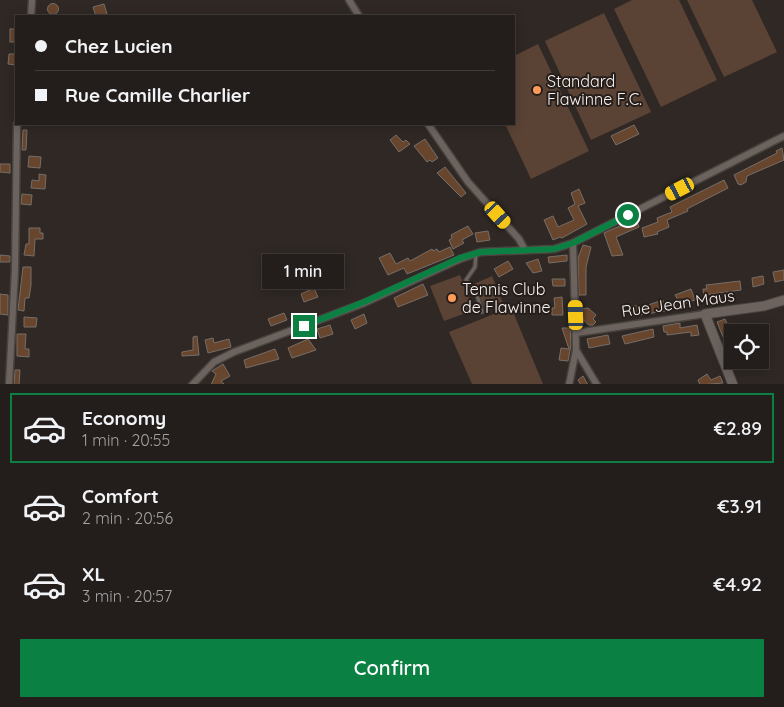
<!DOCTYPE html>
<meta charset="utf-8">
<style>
:root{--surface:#231e1b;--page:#2b2724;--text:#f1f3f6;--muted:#a3a2a3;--line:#403c3a;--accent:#0b8043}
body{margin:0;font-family:Quicksand,sans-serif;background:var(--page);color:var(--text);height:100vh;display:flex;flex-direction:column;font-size:19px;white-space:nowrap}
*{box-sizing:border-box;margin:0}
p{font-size:16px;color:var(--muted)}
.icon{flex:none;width:28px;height:28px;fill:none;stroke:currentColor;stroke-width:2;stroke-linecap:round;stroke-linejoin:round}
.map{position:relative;height:384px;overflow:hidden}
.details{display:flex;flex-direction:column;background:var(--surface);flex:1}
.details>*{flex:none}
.top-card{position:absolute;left:15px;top:15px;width:500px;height:110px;border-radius:0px;box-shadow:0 2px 12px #0003,0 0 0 1px var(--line);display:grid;align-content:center;height:110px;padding:0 20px;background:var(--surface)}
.tools{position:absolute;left:724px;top:324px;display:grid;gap:10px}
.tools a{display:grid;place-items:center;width:45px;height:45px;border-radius:0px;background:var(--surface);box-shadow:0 2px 12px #0003,0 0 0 1px var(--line);font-size:25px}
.end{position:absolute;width:22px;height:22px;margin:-11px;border:6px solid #0b8043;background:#fff;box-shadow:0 0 0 2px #fff}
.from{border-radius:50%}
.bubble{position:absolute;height:35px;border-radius:0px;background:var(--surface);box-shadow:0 2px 12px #0003,0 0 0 1px var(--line);font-size:16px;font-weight:600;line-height:35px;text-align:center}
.car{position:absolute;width:15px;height:30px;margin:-15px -8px;border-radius:6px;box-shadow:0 0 4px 1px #0007;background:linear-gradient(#f5c518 24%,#345 0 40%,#f5c518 0 76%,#345 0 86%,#f5c518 0)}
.top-card b{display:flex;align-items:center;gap:18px;height:48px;font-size:19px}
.top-card b+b{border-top:1px solid var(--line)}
.top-card i{width:12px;height:12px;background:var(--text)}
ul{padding:9px 0 0;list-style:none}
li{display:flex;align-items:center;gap:15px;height:70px;margin:0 10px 8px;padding:0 10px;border:2px solid transparent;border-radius:0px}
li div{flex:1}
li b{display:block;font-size:19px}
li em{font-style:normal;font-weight:600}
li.active{border-color:var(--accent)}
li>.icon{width:45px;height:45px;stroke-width:1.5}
.cta{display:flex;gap:10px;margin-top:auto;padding:10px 20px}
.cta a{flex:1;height:58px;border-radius:0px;background:var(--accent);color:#fff;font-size:20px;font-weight:600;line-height:58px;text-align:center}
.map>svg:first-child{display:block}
.green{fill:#5a4335}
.building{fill:#68452d;stroke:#766e69}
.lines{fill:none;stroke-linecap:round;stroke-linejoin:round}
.service-casing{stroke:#48433f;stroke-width:5.5}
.minor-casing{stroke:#48433f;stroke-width:9}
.tertiary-casing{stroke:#48433f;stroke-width:11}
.service{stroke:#6c635e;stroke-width:3}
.minor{stroke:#6c635e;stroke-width:6}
.tertiary{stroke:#6c635e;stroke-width:9}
.route{stroke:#0b8043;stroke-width:6}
.poi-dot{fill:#fe9b58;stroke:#251e1a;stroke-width:2}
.labels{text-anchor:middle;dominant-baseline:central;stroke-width:4;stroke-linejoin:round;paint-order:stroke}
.poi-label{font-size:16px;fill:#f8f3f0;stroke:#251e1a;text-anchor:start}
.street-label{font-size:16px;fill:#f8f3f0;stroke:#251e1a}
</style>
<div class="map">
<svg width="784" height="385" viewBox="0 0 784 385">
<rect width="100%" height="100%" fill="#2f2824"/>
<g class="green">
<path d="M632,0H679L717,80L661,107L614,9Z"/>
<path d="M687,0H752L777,52L724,77Z"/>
<path d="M604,13L651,112L591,140L545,41Z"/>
<path d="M538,44L589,151L531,179L505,124H514V56Z"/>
<path d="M460,275L474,310L444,321L430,286Z"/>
<path d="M492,276L503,303L485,310L474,284Z"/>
<path d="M511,307L543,384H472L449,332Z"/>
</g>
<g class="building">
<circle cx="53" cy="9" r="5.5"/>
<path d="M104,4L107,14L96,16L93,7Z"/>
<rect x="10" y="29" width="6" height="13"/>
<path d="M9,54H16V65L8,64Z"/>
<path d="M634,125L639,134L616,145L611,136Z"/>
<path d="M23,130H27L26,150H22Z"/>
<path d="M396,135L403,142L406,140L410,144L399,152L390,140Z"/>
<path d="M425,139L438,158L432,162L430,160L427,162L414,146Z"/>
<path d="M782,148L784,160L747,176L746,182L741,185L738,184L734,175L777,153L776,151Z"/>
<path d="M29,156L41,157L40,168L28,167Z"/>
<path d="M0,164H10V173L0,172Z"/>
<path d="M445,167L466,193L461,197L437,173Z"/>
<path d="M39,174L46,175L45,189L31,188L32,180L39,181Z"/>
<path d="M724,180L728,188L687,209L688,211L667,220L669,227L657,232L658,234L644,237L642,228L658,222L657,218L672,212L670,207Z"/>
<path d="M579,189L585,203L578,206L587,224L562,238L560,237L553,240L544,220L553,216L558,227L574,220L568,208L575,204L571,193Z"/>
<path d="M22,194L32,195L31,205L21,204Z"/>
<path d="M636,219L639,227L616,237L623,255L612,256L604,233Z"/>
<path d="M468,226L473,234L462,240L464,243L453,249L449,240L452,238L451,235Z"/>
<path d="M29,228H40V233H43V239H35L34,256L24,255L26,244H29Z"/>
<path d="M488,231L490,240L477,242L475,233Z"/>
<path d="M583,245L591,247L586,267V295H579L578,258Z"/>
<path d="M450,247L454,255L407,274L404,268L388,275L379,258L390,253L396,264L408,258L410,261L432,249L433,251L437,249L439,252Z"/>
<path d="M0,255L10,256V262H0Z"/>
<path d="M567,255V261L549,263L548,257Z"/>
<path d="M538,259L542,271L533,273L526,263Z"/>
<path d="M508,261L513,269L499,277L494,269Z"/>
<path d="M23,267H31V285L29,298H25L24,311L18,310Z"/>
<path d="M784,270V280L775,282L773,272Z"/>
<path d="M763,276L764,284L753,287L752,278Z"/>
<path d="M552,279H565V286H553Z"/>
<path d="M740,281L741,290L704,295L703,289H707L706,285Z"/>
<path d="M423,284L428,295L398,307L394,298Z"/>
<path d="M314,288L318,297L304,302L301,294Z"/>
<path d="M691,289L695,300L681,305L675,295Z"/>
<path d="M0,294L8,295V315L0,314Z"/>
<path d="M562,297L563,315H552V308H555L554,298Z"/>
<path d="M663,300L665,311L633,316L631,306H645Z"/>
<path d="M588,308L596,315L593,319L596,322L593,325H589L580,317V309Z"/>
<path d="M284,313L287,320L271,326L268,319Z"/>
<path d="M364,314L367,323L355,329L351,320Z"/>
<path d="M24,317L37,318L36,327H24Z"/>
<path d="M725,319L731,333L723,337L717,322Z"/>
<path d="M680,323V328L697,325L699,335L691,336V332L667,335V332H664L663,326Z"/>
<path d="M330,325L333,334L320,338L317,329Z"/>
<path d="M562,328H570L571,345L568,361L559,360L561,348L569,349Z"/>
<path d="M653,329L654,337L625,344L622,336Z"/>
<path d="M17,334H26L25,349H29V357L17,356Z"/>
<path d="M608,335L610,344L589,348L587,339Z"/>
<path d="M197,336L199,355L182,356V352L193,350V337Z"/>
<path d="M213,338L214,343L229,339L231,347L208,353L205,340Z"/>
<path d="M308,339L316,350L292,358L288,348Z"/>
<path d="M275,349L279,359L246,368L244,360Z"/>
<path d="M223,364L230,376L221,381L225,385H211L216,374L212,371Z"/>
<path d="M15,370H20L19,385H14Z"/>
<path d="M707,374L711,380L720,376L723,383L700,385L698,380Z"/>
<path d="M583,376L588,385H581L578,380Z"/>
</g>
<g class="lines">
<g class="service-casing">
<path id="service" d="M476,254L475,267L466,280L477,295L482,312"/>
</g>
<g class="minor-casing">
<g id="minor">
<path d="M349,0L359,16"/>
<path d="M31,16L32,0"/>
<path d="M428,124L468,182L519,239L525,250"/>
<path d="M576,333L705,314"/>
<path d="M576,350L597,385"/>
<path d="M9,385L15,270L17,124"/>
<path d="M192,385L214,362L234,352L364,303L460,259L481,252L554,249L573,243L784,136"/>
<path d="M569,385L576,350L573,243"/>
</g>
</g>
<g class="tertiary-casing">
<path id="tertiary" d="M733,385L705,314L764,306L784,300"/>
</g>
<use href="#service" class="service"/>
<use href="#minor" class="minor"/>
<use href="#tertiary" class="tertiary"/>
</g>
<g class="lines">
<path class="route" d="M304,326L364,302L460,258L481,252L554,249L573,243L628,215"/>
</g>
<g class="poi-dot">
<circle cx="537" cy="90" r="5"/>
<circle cx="452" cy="298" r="5"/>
</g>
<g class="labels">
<g class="poi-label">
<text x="547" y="81">Standard<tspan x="547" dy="18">Flawinne F.C.</tspan></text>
<text x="462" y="289">Tennis Club<tspan x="462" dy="18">de Flawinne</tspan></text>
</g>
<g class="street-label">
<text transform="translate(678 303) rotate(-8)">Rue Jean Maus</text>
</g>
</g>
</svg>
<div class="tools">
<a><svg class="icon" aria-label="locate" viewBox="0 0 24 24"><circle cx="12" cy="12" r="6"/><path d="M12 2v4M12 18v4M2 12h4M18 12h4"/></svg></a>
</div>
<i class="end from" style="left:628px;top:215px"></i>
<i class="end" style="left:304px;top:326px"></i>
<div class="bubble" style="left:262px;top:254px;width:82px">1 min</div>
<i class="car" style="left:680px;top:189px;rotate:243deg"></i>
<i class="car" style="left:498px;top:215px;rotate:138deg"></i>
<i class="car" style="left:576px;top:315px;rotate:358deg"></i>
<div class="top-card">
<b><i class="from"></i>Chez Lucien</b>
<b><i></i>Rue Camille Charlier</b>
</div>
</div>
<section class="details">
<ul>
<li class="active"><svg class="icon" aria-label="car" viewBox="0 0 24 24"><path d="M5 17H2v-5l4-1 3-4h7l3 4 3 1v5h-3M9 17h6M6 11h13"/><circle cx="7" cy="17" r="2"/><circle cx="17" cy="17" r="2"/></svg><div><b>Economy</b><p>1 min · 20:55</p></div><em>€2.89</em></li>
<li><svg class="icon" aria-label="car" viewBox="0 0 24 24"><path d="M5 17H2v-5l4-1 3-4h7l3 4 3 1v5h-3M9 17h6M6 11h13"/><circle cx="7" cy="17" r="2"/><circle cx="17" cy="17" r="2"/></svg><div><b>Comfort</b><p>2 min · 20:56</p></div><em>€3.91</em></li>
<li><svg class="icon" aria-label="car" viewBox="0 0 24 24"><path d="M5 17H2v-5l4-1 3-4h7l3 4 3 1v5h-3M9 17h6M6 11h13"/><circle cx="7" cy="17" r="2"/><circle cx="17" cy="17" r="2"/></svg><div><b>XL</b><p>3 min · 20:57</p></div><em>€4.92</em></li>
</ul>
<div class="cta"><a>Confirm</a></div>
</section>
